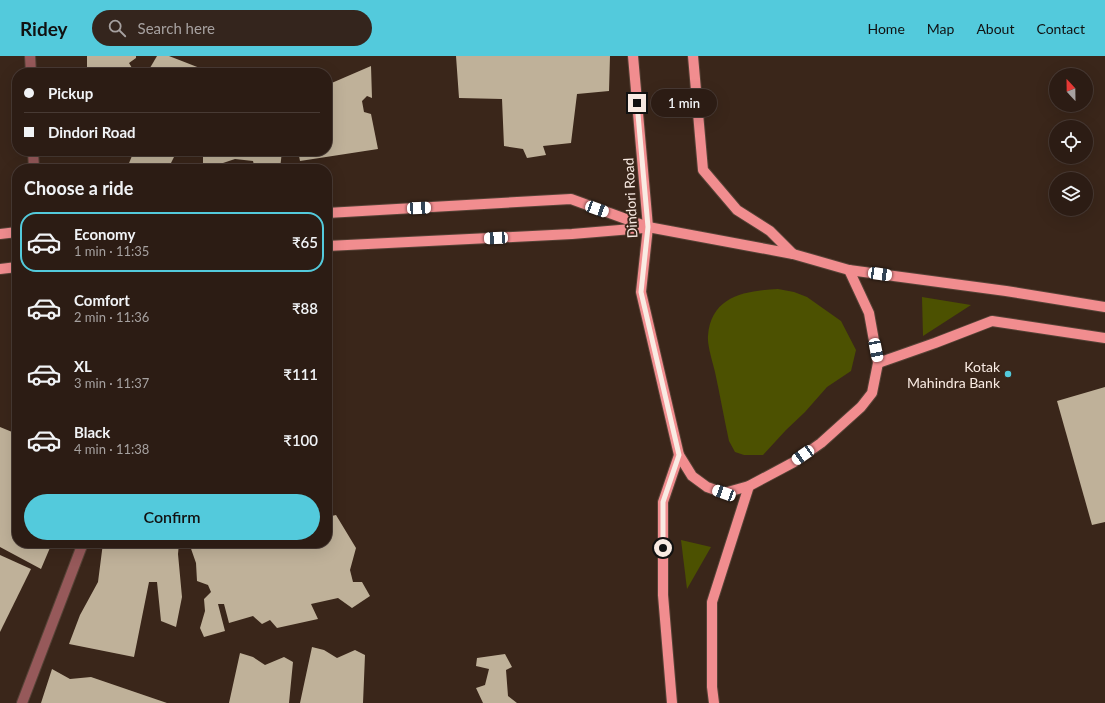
<!DOCTYPE html>
<meta charset="utf-8">
<style>
:root{--surface:#2c1c14;--page:#34251d;--text:#f1f3f6;--muted:#a6a1a0;--line:#483a34;--accent:#53cadc}
body{margin:0;font-family:Lato,sans-serif;background:var(--page);color:var(--text);height:100vh;display:flex;flex-direction:column;font-size:15px;white-space:nowrap}
*{box-sizing:border-box;margin:0}
p{font-size:13px;color:var(--muted)}
.icon{flex:none;width:22px;height:22px;fill:none;stroke:currentColor;stroke-width:2;stroke-linecap:round;stroke-linejoin:round}
.map{position:relative;flex:1;overflow:hidden}
.side{position:absolute;left:12px;top:108px;width:320px;height:384px;display:flex;flex-direction:column;background:var(--surface);border-radius:16px;box-shadow:0 4px 16px #0002,0 0 0 1px var(--line)}
.side>*{flex:none}
.banner{position:absolute;left:12px;top:12px;width:320px;height:88px;border-radius:16px;box-shadow:0 4px 16px #0002,0 0 0 1px var(--line);display:grid;align-content:center;height:88px;padding:0 12px;background:var(--surface)}
.needle{width:26px;rotate:338deg}
.buttons{position:absolute;left:1049px;top:12px;display:grid;gap:8px}
.buttons a{display:grid;place-items:center;width:44px;height:44px;border-radius:50%;background:var(--surface);box-shadow:0 4px 16px #0002,0 0 0 1px var(--line);font-size:20px}
.end{position:absolute;width:18px;height:18px;margin:-9px;border:5px solid #f9ebe3;background:#111;box-shadow:0 0 0 2px #111}
.from{border-radius:50%}
.bubble{position:absolute;height:28px;border-radius:14px;background:var(--surface);box-shadow:0 4px 16px #0002,0 0 0 1px var(--line);font-size:13px;font-weight:600;line-height:28px;text-align:center}
.car{position:absolute;width:12px;height:24px;margin:-12px -6px;border-radius:5px;box-shadow:0 0 3px 1px #0007;background:linear-gradient(#fff 24%,#345 0 40%,#fff 0 76%,#345 0 86%,#fff 0)}
.banner b{display:flex;align-items:center;gap:14px;height:38px;font-size:15px}
.banner b+b{border-top:1px solid var(--line)}
.banner i{width:10px;height:10px;background:var(--text)}
ul{padding:0;list-style:none}
li{display:flex;align-items:center;gap:12px;height:60px;margin:0 8px 6px;padding:0 4px;border:2px solid transparent;border-radius:16px}
li div{flex:1}
li b{display:block;font-size:15px}
li em{font-style:normal;font-weight:600}
li.selected{border-color:var(--accent)}
li>.icon{width:36px;height:36px;stroke-width:1.5}
h2{padding:0 12px;font-size:18px;line-height:48px}
.action{display:flex;gap:8px;margin-top:auto;padding:8px 12px}
.action a{flex:1;height:46px;border-radius:24px;background:var(--accent);color:#111;font-size:16px;font-weight:600;line-height:46px;text-align:center}
header{display:flex;align-items:center;gap:24px;box-sizing:border-box;height:56px;padding:0 20px;background:var(--accent);color:#111}
header strong{font-size:19px}
nav{display:flex;gap:22px;margin-inline-start:auto;font-size:14px}
.search{width:280px;height:36px;background:var(--page);display:flex;align-items:center;gap:10px;box-sizing:border-box;padding:0 14px;border-radius:22px;color:var(--muted);font-size:15px}
.map>svg:first-child{display:block}
.green{fill:#4c5101}
.building{fill:#bfb199}
.lines{fill:none;stroke-linecap:round;stroke-linejoin:round}
.minor-casing{stroke:#554236;stroke-width:12}
.primary-casing{stroke:#554236;stroke-width:12}
.minor{stroke:#96595a;stroke-width:10}
.primary{stroke:#f18d8f;stroke-width:10}
.route{stroke:#f9ebe3;stroke-width:5}
.poi-dot{fill:#53cadc;stroke:#3a261a;stroke-width:1.5}
.labels{text-anchor:middle;dominant-baseline:central;stroke-width:4;stroke-linejoin:round;paint-order:stroke}
.street-label{font-size:14px;fill:#f9ebe3;stroke:#3a261a}
.poi-label{font-size:14px;fill:#f9ebe3;stroke:#3a261a;text-anchor:end}
</style>
<header>
<strong>Ridey</strong>
<div class="search"><svg class="icon" aria-label="search" viewBox="0 0 24 24"><circle cx="10" cy="10" r="6"/><path d="M15 15l6 6"/></svg>Search here</div>
<nav><a>Home</a><a>Map</a><a>About</a><a>Contact</a></nav>
</header>
<div class="map">
<svg width="1105" height="647" viewBox="0 0 1105 647">
<rect width="100%" height="100%" fill="#3a261a"/>
<g class="green">
<path d="M778,233L794,236L807,241L841,265L856,294L851,315L827,331L805,356L786,374L763,399H744L735,396L729,385C724,362 720,339 715,316C713,307 707,289 708,280C711,240 745,235 778,233Z"/>
<path d="M922,241L971,249L923,280Z"/>
<path d="M681,484L711,491L687,533Z"/>
</g>
<g class="building">
<path d="M87,0H136V2L129,7L135,17H87Z"/>
<path d="M157,0H169L205,14L203,17H147Z"/>
<path d="M456,0H610L609,35L577,38L571,87L543,90L546,99L527,102L523,93L504,90L502,43L459,42Z"/>
<path d="M371,10L372,42L367,40L362,45L364,56L371,58L378,93L300,105L298,95H327V29Z"/>
<path d="M315,15L317,17H287V16Z"/>
<path d="M134,95H177L168,113H129L127,112Z"/>
<path d="M204,95H282L280,113H255L253,105L235,103L220,108L215,113H203V101Z"/>
<path d="M1105,331V466L1092,469L1057,345Z"/>
<path d="M0,371L17,378V487H52L41,513L0,491Z"/>
<path d="M336,459L356,492L350,514L353,526H362L370,540L352,552L338,542L311,548L318,563L277,572L270,564L262,568L253,560L229,567L224,548H218L225,575L204,581L200,572L205,555L204,543L211,536L208,529L197,525L196,507L189,487H327V461Z"/>
<path d="M103,487H179L178,498L182,541L176,571L161,565L157,526H149L134,601L69,588L80,559L98,526Z"/>
<path d="M0,499L31,513L0,576Z"/>
<path d="M312,591L324,594L337,602L355,594L365,599L363,647H300Z"/>
<path d="M240,597L253,601L265,609L284,601L293,606L289,647H229Z"/>
<path d="M505,598L512,611L506,614L508,640L517,647H483L476,632L485,629L489,613L476,610L477,602Z"/>
<path d="M52,613L70,623L91,621L167,647H41Z"/>
</g>
<g class="lines">
<g class="minor-casing">
<g id="minor">
<path d="M30,0L31,17"/>
<path d="M33,95L34,113"/>
<path d="M22,647L83,487"/>
</g>
</g>
<g class="primary-casing">
<g id="primary">
<path d="M633,0L648,171L641,236L679,399L692,420L707,431L724,437L749,430L794,406L821,387L861,351L872,337L878,307L869,257L849,214"/>
<path d="M693,0L703,114L737,154L770,175L793,198"/>
<path d="M327,157L571,143L648,171L793,198L849,214L1006,235L1105,251"/>
<path d="M0,178L17,176"/>
<path d="M327,190L572,178L644,172"/>
<path d="M0,213L17,211"/>
<path d="M878,307L935,287L992,265L1105,282"/>
<path d="M672,647L663,539V446L679,399"/>
<path d="M714,647L712,631V546L749,430"/>
</g>
</g>
<use href="#minor" class="minor"/>
<use href="#primary" class="primary"/>
</g>
<g class="lines">
<path class="route" d="M637,47L648,171L641,236L679,399L663,446V492"/>
</g>
<circle class="poi-dot" cx="1008" cy="318" r="4"/>
<g class="labels">
<g class="street-label">
<text transform="translate(630 142) rotate(-93)">Dindori Road</text>
</g>
<g class="poi-label">
<text x="1000" y="310">Kotak<tspan x="1000" dy="16">Mahindra Bank</tspan></text>
</g>
</g>
</svg>
<div class="buttons">
<a><svg class="needle" viewBox="-14 -14 28 28"><path d="M0-13l5 13h-10z" fill="#e53935"/><path d="M0 13l5-13h-10z" fill="#a6a1a0"/></svg></a>
<a><svg class="icon" aria-label="locate" viewBox="0 0 24 24"><circle cx="12" cy="12" r="6"/><path d="M12 2v4M12 18v4M2 12h4M18 12h4"/></svg></a>
<a><svg class="icon" aria-label="layers" viewBox="0 0 24 24"><path d="M12 4l9 5-9 5-9-5zM3 14l9 5 9-5"/></svg></a>
</div>
<i class="end from" style="left:663px;top:492px"></i>
<i class="end" style="left:637px;top:47px"></i>
<div class="bubble" style="left:651px;top:33px;width:66px">1 min</div>
<i class="car" style="left:419px;top:152px;rotate:87deg"></i>
<i class="car" style="left:597px;top:153px;rotate:110deg"></i>
<i class="car" style="left:496px;top:182px;rotate:267deg"></i>
<i class="car" style="left:880px;top:218px;rotate:98deg"></i>
<i class="car" style="left:876px;top:294px;rotate:169deg"></i>
<i class="car" style="left:803px;top:399px;rotate:236deg"></i>
<i class="car" style="left:724px;top:437px;rotate:290deg"></i>
<div class="banner">
<b><i class="from"></i>Pickup</b>
<b><i></i>Dindori Road</b>
</div>
<section class="side">
<h2>Choose a ride</h2>
<ul>
<li class="selected"><svg class="icon" aria-label="car" viewBox="0 0 24 24"><path d="M5 17H2v-5l4-1 3-4h7l3 4 3 1v5h-3M9 17h6M6 11h13"/><circle cx="7" cy="17" r="2"/><circle cx="17" cy="17" r="2"/></svg><div><b>Economy</b><p>1 min · 11:35</p></div><em>₹65</em></li>
<li><svg class="icon" aria-label="car" viewBox="0 0 24 24"><path d="M5 17H2v-5l4-1 3-4h7l3 4 3 1v5h-3M9 17h6M6 11h13"/><circle cx="7" cy="17" r="2"/><circle cx="17" cy="17" r="2"/></svg><div><b>Comfort</b><p>2 min · 11:36</p></div><em>₹88</em></li>
<li><svg class="icon" aria-label="car" viewBox="0 0 24 24"><path d="M5 17H2v-5l4-1 3-4h7l3 4 3 1v5h-3M9 17h6M6 11h13"/><circle cx="7" cy="17" r="2"/><circle cx="17" cy="17" r="2"/></svg><div><b>XL</b><p>3 min · 11:37</p></div><em>₹111</em></li>
<li><svg class="icon" aria-label="car" viewBox="0 0 24 24"><path d="M5 17H2v-5l4-1 3-4h7l3 4 3 1v5h-3M9 17h6M6 11h13"/><circle cx="7" cy="17" r="2"/><circle cx="17" cy="17" r="2"/></svg><div><b>Black</b><p>4 min · 11:38</p></div><em>₹100</em></li>
</ul>
<div class="action"><a>Confirm</a></div>
</section>
</div>
